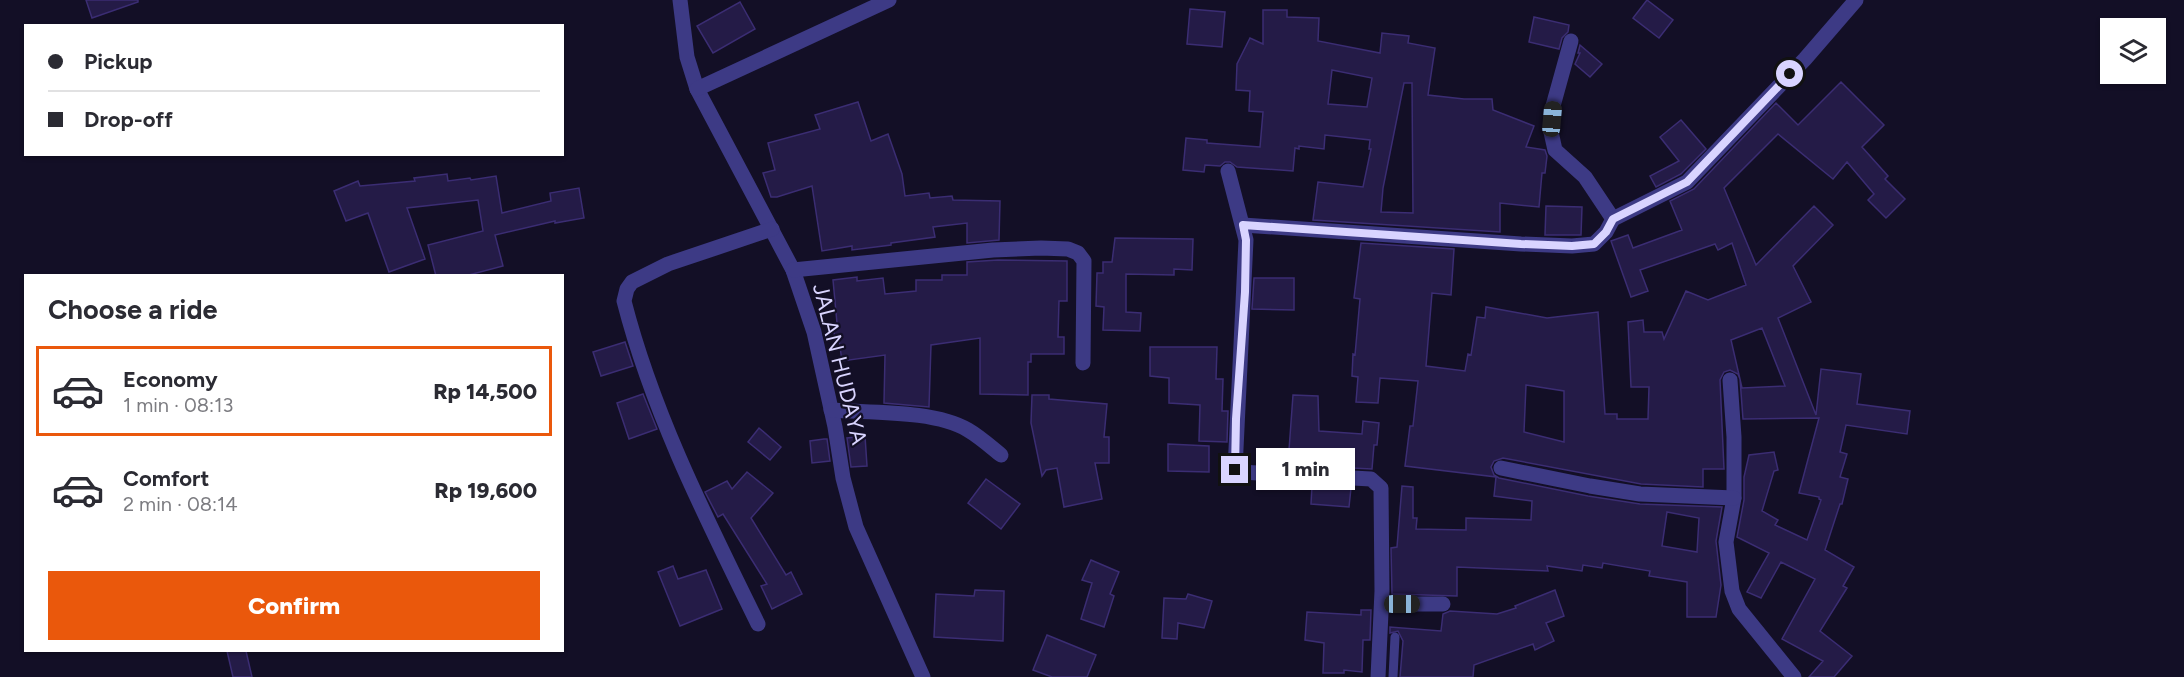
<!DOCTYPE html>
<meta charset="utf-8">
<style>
:root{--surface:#fff;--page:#f7f7f7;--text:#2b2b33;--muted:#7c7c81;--line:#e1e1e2;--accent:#ea580c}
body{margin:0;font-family:Figtree,sans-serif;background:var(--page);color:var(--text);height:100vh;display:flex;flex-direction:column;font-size:22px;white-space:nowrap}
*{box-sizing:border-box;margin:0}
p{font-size:20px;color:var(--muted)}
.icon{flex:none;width:33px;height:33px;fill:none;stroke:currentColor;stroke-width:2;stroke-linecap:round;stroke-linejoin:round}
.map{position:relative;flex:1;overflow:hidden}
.details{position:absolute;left:24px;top:274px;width:540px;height:378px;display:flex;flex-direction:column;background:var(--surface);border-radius:0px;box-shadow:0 2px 4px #0004}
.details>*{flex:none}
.guide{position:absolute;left:24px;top:24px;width:540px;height:132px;border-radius:0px;box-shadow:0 2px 4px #0004;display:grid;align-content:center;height:132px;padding:0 24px;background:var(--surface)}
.fabs{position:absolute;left:2100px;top:18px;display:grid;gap:12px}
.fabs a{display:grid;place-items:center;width:66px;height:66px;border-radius:0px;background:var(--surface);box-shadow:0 2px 4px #0004;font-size:30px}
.end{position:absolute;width:27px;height:27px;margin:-14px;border:8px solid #d9d4ff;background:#111;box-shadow:0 0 0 3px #111}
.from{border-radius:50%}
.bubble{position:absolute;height:42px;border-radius:0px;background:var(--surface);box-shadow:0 2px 4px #0004;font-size:20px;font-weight:800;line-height:42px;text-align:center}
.car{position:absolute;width:18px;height:36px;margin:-18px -9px;border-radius:8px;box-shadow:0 0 4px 2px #0007;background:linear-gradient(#222 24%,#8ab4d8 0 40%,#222 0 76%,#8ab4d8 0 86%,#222 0)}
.guide b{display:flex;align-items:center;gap:21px;height:57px;font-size:22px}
.guide b+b{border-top:2px solid var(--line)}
.guide i{width:15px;height:15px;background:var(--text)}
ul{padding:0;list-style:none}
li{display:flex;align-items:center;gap:18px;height:90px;margin:0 12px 9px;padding:0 12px;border:3px solid transparent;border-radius:0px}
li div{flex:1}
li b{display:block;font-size:22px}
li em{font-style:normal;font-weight:800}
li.current{border-color:var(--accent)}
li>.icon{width:54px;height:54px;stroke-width:1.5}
h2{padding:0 24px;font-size:27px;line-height:72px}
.primary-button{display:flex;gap:12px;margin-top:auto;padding:12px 24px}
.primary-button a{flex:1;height:69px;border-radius:0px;background:var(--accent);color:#fff;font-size:24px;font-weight:800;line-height:69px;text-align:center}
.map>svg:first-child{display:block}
.building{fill:#241b47;stroke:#3b2d73;stroke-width:1.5;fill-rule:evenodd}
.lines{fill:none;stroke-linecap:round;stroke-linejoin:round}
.service{stroke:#3d3a85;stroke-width:9}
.minor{stroke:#3d3a85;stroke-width:15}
.route{stroke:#d9d4ff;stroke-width:8}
.labels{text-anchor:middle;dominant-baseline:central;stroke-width:4.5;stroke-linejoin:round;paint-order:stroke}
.street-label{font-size:22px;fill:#d9d4ff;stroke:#130f26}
</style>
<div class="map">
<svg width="2184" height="677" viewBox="0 0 2184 677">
<rect width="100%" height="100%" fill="#130f26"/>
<g class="building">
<path d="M86,0H138V2L92,18Z"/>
<path d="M1647,0L1673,20L1659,38L1633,18Z"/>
<path d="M740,2L755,29L713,53L697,26Z"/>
<path d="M1190,9L1225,12L1222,47L1187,44Z"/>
<path d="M1263,10H1287V17L1319,18L1318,41L1380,53L1382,33L1409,36L1408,43L1435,48L1428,95L1464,99H1492L1493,110L1534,126L1526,147L1545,150L1547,156L1545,173H1542L1539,207L1500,203V232L1313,220L1318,182L1363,187L1371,149H1369L1370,140L1325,135L1324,149L1299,146V149L1295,148L1293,171L1237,167L1230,162H1225L1220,166L1205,165L1204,172L1183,170L1186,138L1207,140V143L1260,147L1263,112L1249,111L1250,91L1236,90L1237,64L1250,38L1263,44ZM1332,70L1372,78L1367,107L1328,104ZM1404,83H1412L1413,213L1381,212L1383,188Z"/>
<path d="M1534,17L1569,25L1568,32L1562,38L1559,49L1529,42Z"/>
<path d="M1580,45L1602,64L1590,77L1575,64L1580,53H1578Z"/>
<path d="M1841,82L1884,125L1862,147L1888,176L1885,179L1905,199L1886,218L1868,200L1874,194L1847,162L1833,179L1778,134L1724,188L1756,265L1814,206L1833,225L1793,266L1811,302L1778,318L1816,415L1821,369L1861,374L1857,404L1910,411L1907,434L1846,425L1840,452L1847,454L1840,477L1848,479L1842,504H1840L1825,550L1854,567L1843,586L1847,588L1820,631L1852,656L1834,677H1809L1823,661L1782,639L1815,579L1781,562L1761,598L1747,592L1769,553L1737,537L1744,500V477L1749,455L1774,452L1778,470L1774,471L1762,511L1778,520L1775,525L1807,540L1821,500L1819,499V497L1799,493L1819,418L1743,419L1740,379L1738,374L1730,370L1724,372L1720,380L1724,469H1703V487L1641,484L1503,458L1494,461L1491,467L1494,475L1499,478L1588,496L1640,504L1722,507L1716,541L1721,585L1716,617H1687V582L1649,576L1650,571L1603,563L1602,568L1583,565L1582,571L1547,566L1548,571L1457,567V596L1392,594L1391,548L1397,547L1402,486L1413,487V518H1417L1416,529L1466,530V518L1531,520L1532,501L1494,496L1496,477L1405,466L1410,426H1413L1418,381L1380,378L1378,403L1356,402L1358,377L1352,376L1353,354L1355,355L1360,299L1354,298L1361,243L1454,249L1451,295L1432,293L1426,366L1465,371L1468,354L1471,355L1477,317L1485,318L1486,307L1547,318L1598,312L1605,414H1617V419H1648L1649,387H1631L1628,322L1643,320L1644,332H1662L1664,339L1686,291L1708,300L1746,285L1732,243L1718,250L1715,244L1640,270L1648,291L1631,297L1611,241L1628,235L1633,248L1682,230L1670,201L1694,189L1776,103L1798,125ZM1762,328L1785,386L1742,388L1731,340ZM1526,385L1564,391V442L1524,432ZM1667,512L1699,518L1697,552L1662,546Z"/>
<path d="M858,102L871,141L888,134L902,174L905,196L929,193L930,198L952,196L953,200L1000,201L999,240L967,243V223L933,227L935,237L891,243V245L852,250V246L822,251L812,186L777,197H771L763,173L775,170L768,143L820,129L815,115Z"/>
<path d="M1681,120L1706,149L1681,174L1656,187L1650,176L1679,161L1660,137Z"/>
<path d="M447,174L448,181L470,178L471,180L496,176L502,213L551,201L550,193L579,188L584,218L555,223V221L495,235L503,266L465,276H436L428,245L483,231L478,200L407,208L425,259L389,272L368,213L346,221L334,191L358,181L360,186L415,181L414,178Z"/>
<path d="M1546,206L1582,207L1581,235H1545Z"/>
<path d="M1115,238L1193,239L1192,270L1174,269V275L1126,274V312L1141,313L1140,331L1103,330L1104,307L1096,306L1097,273H1103V262H1112Z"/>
<path d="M998,260L1067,261V301H1059L1058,337H1064V354H1031V362H1028V395L980,394V338L931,345L929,407L884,403L885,355L842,361L839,340L835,341L833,323H837L833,280L857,277V281L883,278L885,294L916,291V280H942V275H967V262Z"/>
<path d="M1254,278H1294V310L1252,309Z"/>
<path d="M625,342L633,366L601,376L593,352Z"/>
<path d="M1150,347H1217L1216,379H1223L1222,411H1228L1227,442L1199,441L1200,405L1169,403V378L1150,376Z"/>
<path d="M643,394L657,429L629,439L617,403Z"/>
<path d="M1032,395H1049V399L1107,404L1104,437H1109V463H1095L1102,499L1064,507L1057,468L1046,470L1042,476L1031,423Z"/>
<path d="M1293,395L1318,396L1319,431L1362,434L1363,421L1379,423L1377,445H1374L1372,469L1270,464L1271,449L1289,450Z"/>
<path d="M759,428L781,447L770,460L748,442Z"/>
<path d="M865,436L867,466L851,467L847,438Z"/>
<path d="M824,439H827L830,461L812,463L810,441Z"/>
<path d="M1168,444L1209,446V472L1168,471Z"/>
<path d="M747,472L773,493L751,518L786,575L791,572L802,594L772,609L761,586L767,584L723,514L718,517L705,492L727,481L732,489Z"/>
<path d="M986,479L1020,504L1001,529L968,503Z"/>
<path d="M1312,486L1351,488L1349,507L1311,504Z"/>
<path d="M1091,560L1119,572L1110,594L1114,596L1104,627L1081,619L1092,583L1082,580Z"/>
<path d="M673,566L678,579L706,570L722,609L680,626L658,572Z"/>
<path d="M975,590L1004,591L1003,641L934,637L936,594L974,596Z"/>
<path d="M1555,590L1564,616L1546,623L1554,641L1535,650L1533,644L1474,665L1473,677H1400L1403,641L1398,631L1390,633V627L1441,631L1443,614L1450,611L1497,614L1516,608L1515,606Z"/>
<path d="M1188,594L1212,601L1204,628L1178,623L1177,639L1162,638L1164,598L1186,599Z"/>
<path d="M1361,610H1371L1370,640H1363L1362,672L1344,670V673H1323L1324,643L1305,640L1307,612L1361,615Z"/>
<path d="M1047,635L1096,655L1087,677H1052L1033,670Z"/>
<path d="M227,651H246L252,677H233Z"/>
</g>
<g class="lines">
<path class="service" d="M1393,677L1395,637"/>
<g class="minor">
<path d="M680,0L687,57L697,89L793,270L814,332L835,427L843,478L856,527L923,677"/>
<path d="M1571,41L1553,106L1551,132L1555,150L1585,177L1613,219"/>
<path d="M697,89L889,0"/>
<path d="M1228,171L1246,240L1235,470L1240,472L1371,479L1381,488L1382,591L1378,677"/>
<path d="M1243,225L1521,244L1572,246L1594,244L1606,232L1613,219L1687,182L1805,59L1856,0"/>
<path d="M793,270L993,250L1041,248L1068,249L1078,253L1084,261L1083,363"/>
<path d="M1730,380L1734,437V498L1726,542L1732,591L1739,609L1794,677"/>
<path d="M831,410C870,413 935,410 968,430C980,437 991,447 1001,455"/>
<path d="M1501,468L1590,486L1640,494L1734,498"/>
<path d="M1382,604H1443"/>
<path d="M758,624C707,520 653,414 624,301L627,289L632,282L668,264L772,229"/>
</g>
</g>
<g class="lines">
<path class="route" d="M1235,470L1236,419L1245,292L1246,240L1243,225L1521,244L1572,246L1594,244L1606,232L1613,219L1687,182L1790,74"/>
</g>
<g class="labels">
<g class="street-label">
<text transform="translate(840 364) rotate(76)">JALAN HUDAYA</text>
</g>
</g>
</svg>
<div class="fabs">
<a><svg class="icon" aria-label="layers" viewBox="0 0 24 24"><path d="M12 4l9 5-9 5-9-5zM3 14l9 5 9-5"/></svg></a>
</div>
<i class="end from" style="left:1790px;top:74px"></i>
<i class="end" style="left:1235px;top:470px"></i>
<div class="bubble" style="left:1256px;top:448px;width:99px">1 min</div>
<i class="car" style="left:1552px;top:119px;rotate:5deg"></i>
<i class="car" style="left:1402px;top:604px;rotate:90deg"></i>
<div class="guide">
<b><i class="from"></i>Pickup</b>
<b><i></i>Drop-off</b>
</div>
<section class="details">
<h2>Choose a ride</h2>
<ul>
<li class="current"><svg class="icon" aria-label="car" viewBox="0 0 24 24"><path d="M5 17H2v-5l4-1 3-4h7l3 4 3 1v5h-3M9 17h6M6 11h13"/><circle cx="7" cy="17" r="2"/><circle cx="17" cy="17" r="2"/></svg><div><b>Economy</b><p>1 min · 08:13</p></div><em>Rp 14,500</em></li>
<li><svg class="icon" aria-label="car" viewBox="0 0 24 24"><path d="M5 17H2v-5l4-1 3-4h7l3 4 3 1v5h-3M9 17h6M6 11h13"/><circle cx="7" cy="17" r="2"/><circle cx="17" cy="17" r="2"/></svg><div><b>Comfort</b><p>2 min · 08:14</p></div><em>Rp 19,600</em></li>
</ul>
<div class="primary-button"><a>Confirm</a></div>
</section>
</div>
